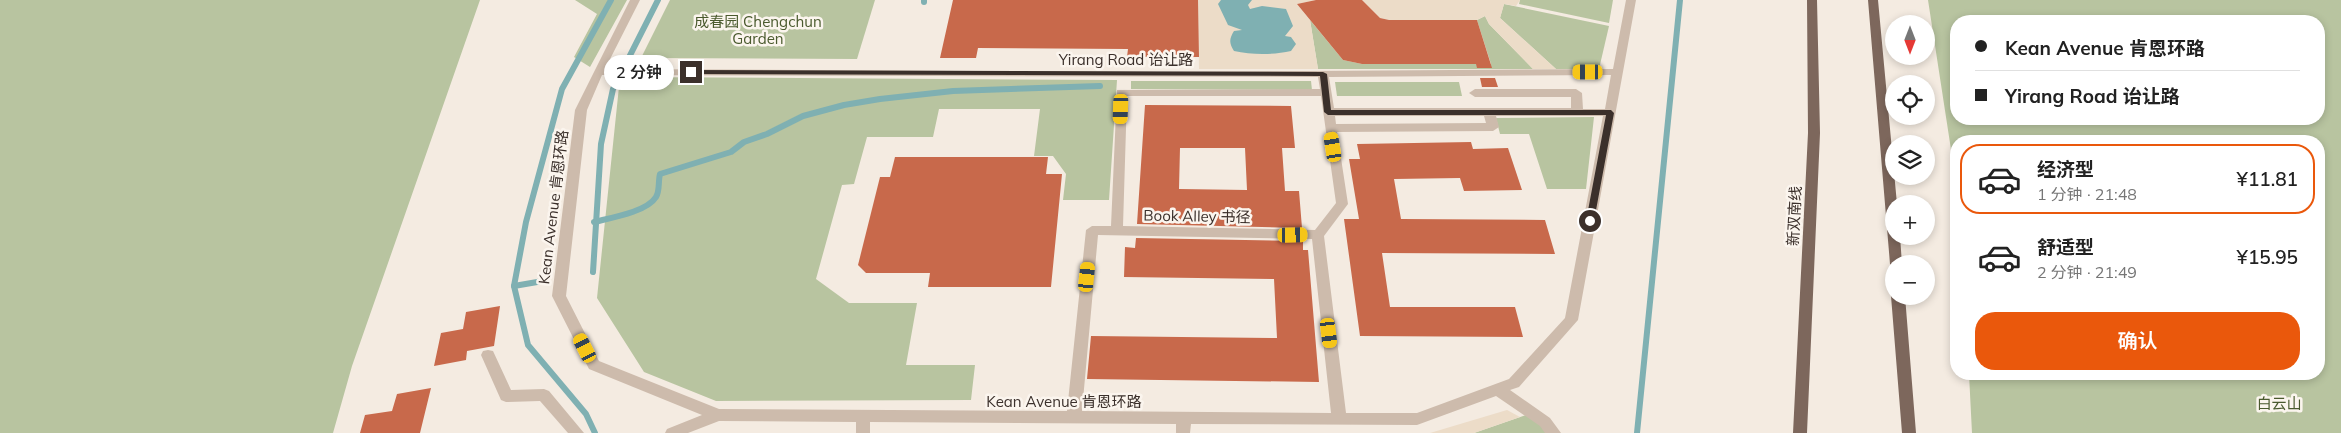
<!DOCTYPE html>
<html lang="zh">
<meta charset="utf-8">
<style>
:root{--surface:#fff;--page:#f2f2f2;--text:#222;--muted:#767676;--line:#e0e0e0;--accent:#ea580c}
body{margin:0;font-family:Mulish,"Noto Sans SC",sans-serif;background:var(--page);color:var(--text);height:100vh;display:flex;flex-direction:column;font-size:19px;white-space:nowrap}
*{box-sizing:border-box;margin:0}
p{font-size:16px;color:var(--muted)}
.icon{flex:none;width:28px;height:28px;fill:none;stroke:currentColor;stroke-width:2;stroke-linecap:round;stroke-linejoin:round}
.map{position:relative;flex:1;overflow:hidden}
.details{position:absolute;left:1950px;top:135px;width:375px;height:245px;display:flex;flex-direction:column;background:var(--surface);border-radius:20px;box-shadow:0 2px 8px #0003}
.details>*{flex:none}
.banner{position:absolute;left:1950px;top:15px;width:375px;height:110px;border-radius:20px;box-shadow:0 2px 8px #0003;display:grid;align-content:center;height:110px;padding:0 25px;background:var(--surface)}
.needle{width:32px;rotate:180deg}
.fabs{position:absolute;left:1885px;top:15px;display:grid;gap:10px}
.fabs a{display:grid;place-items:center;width:50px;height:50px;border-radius:50%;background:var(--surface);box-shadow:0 2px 8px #0003;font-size:25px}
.end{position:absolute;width:22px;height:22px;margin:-11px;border:6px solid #3b302b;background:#fff;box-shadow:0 0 0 2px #fff}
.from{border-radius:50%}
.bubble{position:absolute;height:35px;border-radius:18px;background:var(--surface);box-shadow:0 2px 8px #0003;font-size:16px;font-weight:600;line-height:35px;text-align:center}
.car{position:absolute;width:15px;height:30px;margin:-15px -8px;border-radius:6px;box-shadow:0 0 4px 1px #0007;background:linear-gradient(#f5c518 24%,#345 0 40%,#f5c518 0 76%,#345 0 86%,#f5c518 0)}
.banner b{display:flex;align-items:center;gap:18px;height:48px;font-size:19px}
.banner b+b{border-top:1px solid var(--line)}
.banner i{width:12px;height:12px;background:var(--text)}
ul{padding:9px 0 0;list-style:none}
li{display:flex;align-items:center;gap:15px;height:70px;margin:0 10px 8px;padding:0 15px;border:2px solid transparent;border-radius:20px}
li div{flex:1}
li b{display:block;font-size:19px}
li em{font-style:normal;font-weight:600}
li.selected{border-color:var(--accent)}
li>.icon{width:45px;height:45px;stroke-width:1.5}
.cta{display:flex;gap:10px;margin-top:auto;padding:10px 25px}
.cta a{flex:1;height:58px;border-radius:20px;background:var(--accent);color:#fff;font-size:20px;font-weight:600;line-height:58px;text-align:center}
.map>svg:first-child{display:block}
.green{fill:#b8c4a0;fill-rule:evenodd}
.plaza{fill:#ecdcc8}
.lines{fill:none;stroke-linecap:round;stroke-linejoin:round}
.stream{stroke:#7fb0b2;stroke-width:6}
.river{fill:#7fb0b2;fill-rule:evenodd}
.building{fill:#c8694b;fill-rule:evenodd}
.minor{fill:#cdbbac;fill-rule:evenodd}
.major{fill:#7d675c;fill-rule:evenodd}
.route{fill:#3b302b}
.labels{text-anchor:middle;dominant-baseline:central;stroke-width:5;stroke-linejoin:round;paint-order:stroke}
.park-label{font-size:15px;fill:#4a5a2e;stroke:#fbf5ee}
.street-label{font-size:15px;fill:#3b302b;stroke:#fbf5ee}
</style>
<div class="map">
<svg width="2341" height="433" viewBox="0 0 2341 433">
<rect width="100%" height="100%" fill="#f4ebe1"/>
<g class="green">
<path d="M0,0H480L352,366L333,433H0Z"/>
<path d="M575,0H627L590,67L574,57L597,14Z"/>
<path d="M670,0H875L857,59L641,58Z"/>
<path d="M1520,0H1613L1609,23L1519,4Z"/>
<path d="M1928,0H2341V433H1972L1969,374H2319V141H1956V182ZM1956,21H2319V119H1956Z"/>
<path d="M1504,4L1609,26L1599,69H1556L1500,18Z"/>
<path d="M1485,16L1489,24L1533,69H1318L1310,20L1343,60L1362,64H1491L1477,20Z"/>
<path d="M620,77L1117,80L1109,200H1063L1066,174L1053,156H1034L1040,109H939L933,137H867L854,184L842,185L816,279L849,303H917L906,365H975L971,400L716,401L644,372L597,298Z"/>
<path d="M1131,81H1311L1312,90L1131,89Z"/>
<path d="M1335,82H1459L1462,96H1337Z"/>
<path d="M1594,117L1586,189H1547L1529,134H1500L1496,118Z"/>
<path d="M1532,413L1554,433H1474Z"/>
</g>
<g class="plaza">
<path d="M1198,0H1316L1297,4L1310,20L1318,69H1199Z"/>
<path d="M1362,0H1520L1516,6L1504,4L1500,18L1556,69H1533L1489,24L1485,16L1477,20H1389L1380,18Z"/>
<path d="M1507,410L1520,417L1474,433H1430Z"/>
</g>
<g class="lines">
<g class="stream">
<path d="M924,0V2"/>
<path d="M594,222C610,218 647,212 656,197C660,191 658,181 660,174L731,152L744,142L767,134L803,116L844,105L880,99L953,91L1100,86"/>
<path d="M593,272L601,144L613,89L658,0"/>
<path d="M543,281L514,286L528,345L586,414L595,433"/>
<path d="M514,286L526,222L562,89L611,0"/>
<path d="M1637,433L1680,0"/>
</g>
<path class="river" d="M1221,0H1252L1248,5L1250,9L1262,6L1286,9L1293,26L1285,36L1291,37L1296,44L1291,51C1273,55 1252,55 1234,51C1229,43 1229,39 1234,31L1242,30L1228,25L1218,4Z"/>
</g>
<g class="building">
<path d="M953,0H1198L1199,57H1127L1128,49L978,48L976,58H940Z"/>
<path d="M1316,0H1362L1380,18L1389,20H1477L1492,68H1477L1476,64H1362L1343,60L1297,4Z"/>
<path d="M1480,78H1495L1498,87H1482Z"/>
<path d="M1145,105L1291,106L1295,148H1282L1285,191H1299L1302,228L1137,224ZM1180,148H1245L1247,190L1179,189Z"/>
<path d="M1471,142L1473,149L1508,148L1522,190L1464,191L1460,178L1394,179L1401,219L1545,220L1555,254L1382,253L1390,307H1515L1523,337L1360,336L1344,219H1359L1349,159H1360L1357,144Z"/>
<path d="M895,157H1048L1046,174H1062L1051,287H928L930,273H866L858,265L880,177H890Z"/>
<path d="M1136,238L1303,241V250H1308L1319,382L1087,379L1091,336L1277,338L1274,279L1124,277L1125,247L1135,248Z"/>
<path d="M500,306L494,346L467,351L466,360L434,366L441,333L463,329L466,312Z"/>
<path d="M431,388L420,433H360L365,415L392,411L397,394Z"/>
</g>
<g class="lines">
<g class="minor">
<path d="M630,0H640L605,69L1158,72L1613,69L1626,0H1636L1578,320L1519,387L1510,390L1550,418L1561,433H1545L1540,426L1496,396L1417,425L1191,424L1190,433H1176V424L870,422V433H856V422L719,421L688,433H665L667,429L702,415L589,369L552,296L575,110ZM602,75L1318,77L1320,89L1117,90L1111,226H1092L1086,230L1067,411L719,409L599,361L566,296L587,110ZM1611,75L1605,109H1583L1582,93L1576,89H1475L1469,93L1475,97H1571V108H1334L1329,77ZM1127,96H1321L1336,203L1315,230L1123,226ZM1335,116H1484L1486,123L1336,124ZM1496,116H1603L1565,318L1509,379L1417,413H1346L1324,236L1348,204L1337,132L1493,131L1499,127ZM1098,235L1312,239L1331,413L1082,411Z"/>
<path d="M488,350L493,351L511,390L544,389L549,391L584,433H568L540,401L506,402L501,400L481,355L483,351Z"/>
</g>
<g class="major">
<path d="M1807,0H1817L1820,133L1807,433H1793L1808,133Z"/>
<path d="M1868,0H1878L1897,204H1894V236H1900L1902,264H1894V268L1890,264Z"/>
<path d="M1894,292V296H1905L1916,433H1902L1891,296Z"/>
</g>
</g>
<path class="route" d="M691,70L1323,72L1327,74L1331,110H1611L1614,113L1594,221L1590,224L1586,221L1606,115H1328L1324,112L1320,76L689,74L688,72Z"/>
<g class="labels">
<g class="park-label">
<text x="758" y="21">成春园 Chengchun<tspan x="758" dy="17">Garden</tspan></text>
<text x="2279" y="403">白云山</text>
</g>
<g class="street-label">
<text x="1126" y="59">Yirang Road 诒让路</text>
<text transform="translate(553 207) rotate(-83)">Kean Avenue 肯恩环路</text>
<text transform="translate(1197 216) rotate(1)">Book Alley 书径</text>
<text transform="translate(1794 216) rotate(-87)">新双南线</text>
<text x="1064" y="401">Kean Avenue 肯恩环路</text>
</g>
</g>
</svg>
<div class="fabs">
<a><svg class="needle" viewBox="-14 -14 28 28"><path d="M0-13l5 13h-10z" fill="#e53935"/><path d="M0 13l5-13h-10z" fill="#767676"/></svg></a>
<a><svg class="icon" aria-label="locate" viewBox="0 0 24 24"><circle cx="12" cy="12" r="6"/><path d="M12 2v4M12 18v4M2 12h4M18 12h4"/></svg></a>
<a><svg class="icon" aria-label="layers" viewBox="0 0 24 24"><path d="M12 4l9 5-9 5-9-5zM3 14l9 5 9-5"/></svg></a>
<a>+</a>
<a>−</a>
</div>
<i class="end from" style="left:1590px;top:221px"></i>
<i class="end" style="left:691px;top:72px"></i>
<div class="bubble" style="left:604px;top:55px;width:70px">2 分钟</div>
<i class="car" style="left:1588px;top:72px;rotate:270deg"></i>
<i class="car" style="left:1121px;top:109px;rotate:182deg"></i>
<i class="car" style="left:1333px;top:147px;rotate:351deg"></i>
<i class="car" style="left:1293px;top:235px;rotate:89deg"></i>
<i class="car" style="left:1087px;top:277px;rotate:6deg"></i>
<i class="car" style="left:1329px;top:333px;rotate:173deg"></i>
<i class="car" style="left:585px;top:348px;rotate:333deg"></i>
<div class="banner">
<b><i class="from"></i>Kean Avenue 肯恩环路</b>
<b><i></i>Yirang Road 诒让路</b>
</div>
<section class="details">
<ul>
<li class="selected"><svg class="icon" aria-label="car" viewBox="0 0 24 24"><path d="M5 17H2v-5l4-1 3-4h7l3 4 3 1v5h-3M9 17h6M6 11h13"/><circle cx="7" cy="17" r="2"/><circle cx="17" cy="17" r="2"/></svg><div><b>经济型</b><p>1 分钟 · 21:48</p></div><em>¥11.81</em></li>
<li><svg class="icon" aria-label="car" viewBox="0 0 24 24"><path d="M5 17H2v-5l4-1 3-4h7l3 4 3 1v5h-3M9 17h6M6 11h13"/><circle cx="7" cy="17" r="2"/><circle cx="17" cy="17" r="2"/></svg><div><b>舒适型</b><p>2 分钟 · 21:49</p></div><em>¥15.95</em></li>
</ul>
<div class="cta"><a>确认</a></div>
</section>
</div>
